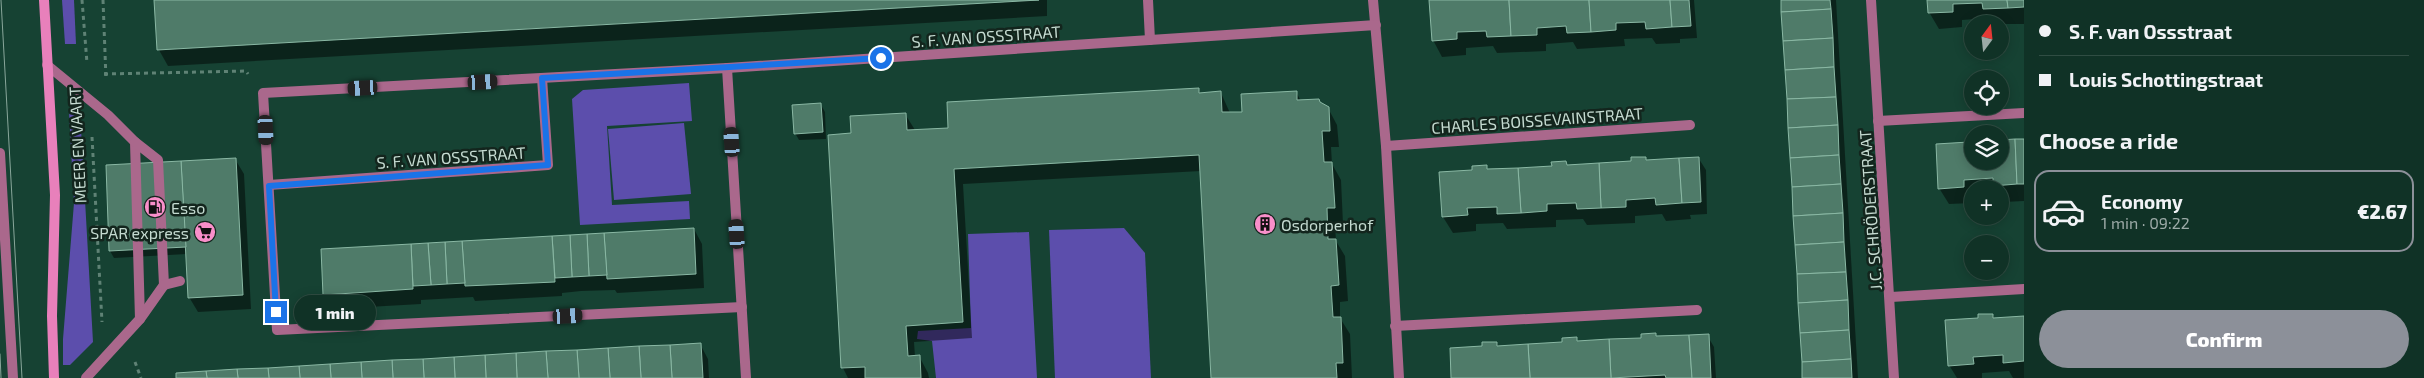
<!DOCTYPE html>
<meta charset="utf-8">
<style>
:root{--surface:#103226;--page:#1e3e32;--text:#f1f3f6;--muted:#9caaa7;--line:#304d43;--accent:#8c9099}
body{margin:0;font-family:"Exo 2",sans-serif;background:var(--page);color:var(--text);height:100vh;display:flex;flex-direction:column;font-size:19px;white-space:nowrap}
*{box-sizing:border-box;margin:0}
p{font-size:16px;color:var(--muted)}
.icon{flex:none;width:28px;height:28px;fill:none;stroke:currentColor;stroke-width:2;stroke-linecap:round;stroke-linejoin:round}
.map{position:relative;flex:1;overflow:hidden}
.side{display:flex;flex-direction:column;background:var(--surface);width:400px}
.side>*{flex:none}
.top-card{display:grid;align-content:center;height:110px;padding:0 15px;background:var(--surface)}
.needle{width:32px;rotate:15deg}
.fabs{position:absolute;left:1964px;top:15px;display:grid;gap:10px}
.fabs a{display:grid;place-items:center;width:45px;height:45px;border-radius:50%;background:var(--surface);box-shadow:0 2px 12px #0003,0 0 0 1px var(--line);font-size:25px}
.end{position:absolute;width:22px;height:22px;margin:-11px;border:6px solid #1a73e8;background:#fff;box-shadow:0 0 0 2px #fff}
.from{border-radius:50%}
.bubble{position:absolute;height:35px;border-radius:18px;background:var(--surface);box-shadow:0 2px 12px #0003,0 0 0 1px var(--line);font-size:16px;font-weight:800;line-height:35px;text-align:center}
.car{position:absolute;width:15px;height:30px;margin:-15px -8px;border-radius:6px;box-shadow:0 0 4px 1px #0007;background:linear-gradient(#222 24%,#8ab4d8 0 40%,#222 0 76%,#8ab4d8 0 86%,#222 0)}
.top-card b{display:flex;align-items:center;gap:18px;height:48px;font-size:19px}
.top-card b+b{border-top:1px solid var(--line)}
.top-card i{width:12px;height:12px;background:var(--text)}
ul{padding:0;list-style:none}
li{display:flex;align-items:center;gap:15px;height:82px;margin:0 10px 8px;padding:0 5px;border:2px solid transparent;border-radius:15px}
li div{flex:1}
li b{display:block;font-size:19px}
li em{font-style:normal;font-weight:800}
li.current{border-color:var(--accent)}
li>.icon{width:45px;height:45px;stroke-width:1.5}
h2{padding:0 15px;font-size:22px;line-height:60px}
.button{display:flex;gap:10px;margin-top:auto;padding:10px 15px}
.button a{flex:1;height:58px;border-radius:30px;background:var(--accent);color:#fff;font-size:20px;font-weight:800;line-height:58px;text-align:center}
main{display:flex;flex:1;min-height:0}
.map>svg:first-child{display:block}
.green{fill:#5c4eac}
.shadow{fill:#0007}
.building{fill:#4f7b69;stroke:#8ab8a4}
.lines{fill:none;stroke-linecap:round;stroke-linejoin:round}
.path{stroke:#5f8275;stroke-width:3;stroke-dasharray:4 4;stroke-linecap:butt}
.lane{stroke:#aa688c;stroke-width:10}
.street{stroke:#aa688c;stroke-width:10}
.secondary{stroke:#e880bb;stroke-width:10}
.tram{stroke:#89a79b;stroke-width:1}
.route{stroke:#1a73e8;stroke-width:6}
.labels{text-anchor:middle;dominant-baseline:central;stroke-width:5;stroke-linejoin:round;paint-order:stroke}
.street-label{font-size:16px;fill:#c4dad0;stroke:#13251d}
.poi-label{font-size:16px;fill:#c4dad0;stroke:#13251d;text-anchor:start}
</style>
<main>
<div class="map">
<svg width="2024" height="378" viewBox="0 0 2024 378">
<rect width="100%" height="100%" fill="#164233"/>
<g class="green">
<path d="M62,0H74L76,44H65Z"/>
<path d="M689,83L692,121L607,126L612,205L689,201L690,219L580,225L572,99L583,90Z"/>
<path d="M80,111L93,342L70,365H63V339L74,203L69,112Z"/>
<path d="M684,123L691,194L614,200L608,129Z"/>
<path d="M1124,228L1145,253L1151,378H1055L1049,230Z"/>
<path d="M1029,232L1037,378H936L932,341L917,339L918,331L971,328L968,234Z"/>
</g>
<g class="shadow">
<path d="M156,0H1047V16L168,66L159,50Z"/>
<path d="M1431,0H1694L1697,38L1680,39V43L1656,44L1652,38L1624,39L1625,46L1577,49L1573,42L1546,44V51L1497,53L1493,46L1466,48V55L1442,57L1433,40Z"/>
<path d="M1782,0H1836L1858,378H1803Z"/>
<path d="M1928,0H2024V24H1992L1989,18L1962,20V27L1939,29L1929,12Z"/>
<path d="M1198,89L1201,94L1221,93L1230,113H1243L1296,92L1301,101L1321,104L1328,108L1337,125L1339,147H1331L1332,164L1341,180L1343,224H1335L1336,241L1345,256L1348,301L1340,302V318L1350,334L1352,378H1213L1201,171L963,184L972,338L914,342L915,357L919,356L928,373L929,378H848L843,368L829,136L852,135L905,114L915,130H949Z"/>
<path d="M821,105L825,112L826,139L799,140L795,133Z"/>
<path d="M1970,139H1972V161H2000V141L2024,140V201L2004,202L2000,195V189H1972V203L1949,204L1939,188L1970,143Z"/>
<path d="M1645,158L1647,161L1699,159L1706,170L1707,214L1690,215L1691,219L1666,221L1662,214L1635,216V223L1587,225L1583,219L1556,220V227L1507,229L1503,223L1476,224V231L1453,233L1443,217L1473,171L1486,167L1489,170L1553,167L1566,162L1568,166L1632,163Z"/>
<path d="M235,159L244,174L251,309L198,312L189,297L187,254L114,258L110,251Z"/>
<path d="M694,229L702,244L704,288L617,293L615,290L581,291L562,293V296L475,301L473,297L456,298L421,300V304L333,309L325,295L322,250Z"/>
<path d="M1993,315L1995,319L2024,317V378H2013L2009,371L1982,373V378H1957L1949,365L1980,320Z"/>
<path d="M1655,334L1657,338L1707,335L1714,347L1716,378H1453L1483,348L1497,343L1499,347L1563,343L1576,339L1578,343L1642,339Z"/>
<path d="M700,344L708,359L709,378H178Z"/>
</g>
<g class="building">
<path d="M154,0H1039L157,50Z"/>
<path d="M1429,0H1509L1511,36L1487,37L1486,31L1457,32V39L1432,41Z"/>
<path d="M1509,0H1589L1591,32L1567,33L1566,26L1537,28V35L1511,36Z"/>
<path d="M1589,0H1670L1672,27L1646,29L1645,22L1616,23V30L1591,32Z"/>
<path d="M1670,0H1689L1691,26L1672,27Z"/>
<path d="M1781,0H1830L1831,9L1781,12Z"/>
<path d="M1927,0H2007L2008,8L1983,9L1982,3L1953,4V12L1928,13Z"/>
<path d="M2007,0H2024V7L2008,8Z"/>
<path d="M1831,9L1833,38L1783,41L1781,12Z"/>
<path d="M1833,38L1834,67L1785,70L1783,41Z"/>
<path d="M1834,67L1836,97L1787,99L1785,70Z"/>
<path d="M1199,88V93L1221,91L1222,112H1242L1241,94L1297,91V100L1319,99L1320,102L1329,107L1330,131H1322L1324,162H1332L1335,208H1327L1328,239H1336L1339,285L1331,286L1333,317H1341L1343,363H1336L1337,378H1211L1199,155L954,169L963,322L906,326L908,356L920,355L921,378H865V367L841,368L828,135L851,133L850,116L906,113L907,130L948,128L947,102Z"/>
<path d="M1836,97L1838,125L1788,128L1787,99Z"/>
<path d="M821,103L823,132L794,134L792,105Z"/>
<path d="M1838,125L1839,155L1790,158L1788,128Z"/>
<path d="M1968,138H1972V161H2000V140L2015,139L2017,184L1993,186V178L1964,180V187L1938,189L1936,144L1969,142Z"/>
<path d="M2015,139H2024V184H2017Z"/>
<path d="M1839,155L1841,184L1792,187L1790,158Z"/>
<path d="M1631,157H1646V160L1679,158L1682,203L1656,205L1655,198L1626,200V207L1601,208L1599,163L1631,161Z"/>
<path d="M1699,157L1701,202L1682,203L1679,158Z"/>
<path d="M236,158L243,295L188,298L181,161Z"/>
<path d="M181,161L186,247L109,251L106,165Z"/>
<path d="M1566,161L1567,165L1599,163L1601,208L1577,209L1576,203L1547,204V211L1521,213L1518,168L1552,166L1551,162Z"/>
<path d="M1487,165V169L1518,168L1521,213L1497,214V207L1467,208L1468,215L1442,217L1439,172L1472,170V166Z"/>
<path d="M1841,184L1843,213L1793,216L1792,187Z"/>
<path d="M1843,213L1844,242L1795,245L1793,216Z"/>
<path d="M694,228L696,274L607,279L604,233Z"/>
<path d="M604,233L607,275L589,276L587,234Z"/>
<path d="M587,234L589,276L572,277L570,235Z"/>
<path d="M570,235L572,277L555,278L552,236Z"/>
<path d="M552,236L555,282L465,286L462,241Z"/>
<path d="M462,241L465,283L447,284L445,242Z"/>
<path d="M445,242L447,284L431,285L428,243Z"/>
<path d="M1844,242L1846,272L1797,274L1795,245Z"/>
<path d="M428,243L431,285L413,286L411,244Z"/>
<path d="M411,244L413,289L323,295L321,249Z"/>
<path d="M1846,272L1848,300L1798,303L1797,274Z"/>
<path d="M1848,300L1849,330L1800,333L1798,303Z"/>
<path d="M1978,314H1993V318L2024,316V361L2003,363V355L1973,357L1974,364L1948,366L1945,320L1978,318Z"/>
<path d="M1849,330L1851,359L1802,362L1800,333Z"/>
<path d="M1656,333V336L1689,335L1692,378H1666L1665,375L1611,378L1609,339L1641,338V334Z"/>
<path d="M1709,334L1711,378H1692L1689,335Z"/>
<path d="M1577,337V341L1609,339L1611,378H1530L1528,344L1562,342V338Z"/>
<path d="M1482,342H1497V346L1528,344L1530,378H1451L1450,348L1482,346Z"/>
<path d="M701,343L703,378H672L670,345Z"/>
<path d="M670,345L672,378H641L639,346Z"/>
<path d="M639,346L641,378H610L608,348Z"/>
<path d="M608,348L610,378H579L577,350Z"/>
<path d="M577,350L579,378H548L546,351Z"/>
<path d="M546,351L548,378H517L516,353Z"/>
<path d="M516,353L517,378H486L485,355Z"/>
<path d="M485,355L486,378H455L454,357Z"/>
<path d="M454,357L455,378H424L423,359Z"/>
<path d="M423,359L424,378H393L392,360Z"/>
<path d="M1851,359L1852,378H1802V362Z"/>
<path d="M392,360L393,378H362L361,362Z"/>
<path d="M361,362L362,378H331L330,364Z"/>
<path d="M330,364L331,378H300L299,366Z"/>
<path d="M299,366L300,378H269L268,368Z"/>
<path d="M268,368L269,378H238L237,369Z"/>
<path d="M237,369L238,378H207L206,371Z"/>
<path d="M206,371L207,378H176V373Z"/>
</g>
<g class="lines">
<g class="path">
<path d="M82,0L87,63"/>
<path d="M103,0L106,79"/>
<path d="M104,74L246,71L248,74"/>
<path d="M92,137L102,322"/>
<path d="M135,362L141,378"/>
</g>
<g class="lane">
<path d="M47,65L108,115L135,142L140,319L86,378"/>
<path d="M135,142L158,160L164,285L140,319"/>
<path d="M0,153L13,378"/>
<path d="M164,285L180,281"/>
</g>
<g class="street">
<path d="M1148,0L1150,40"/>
<path d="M1373,0L1386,146L1399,378"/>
<path d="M1871,0L1894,378"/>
<path d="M727,68L746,378"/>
<path d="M1878,121L2024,113"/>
<path d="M1386,146L1690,125"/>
<path d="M269,185L548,165L542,78"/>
<path d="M1891,297L2024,289"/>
<path d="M742,307L277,330L263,93L727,68L1376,25"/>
<path d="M1395,326L1697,310"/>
</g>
<path class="secondary" d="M44,0L55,195L52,316L54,378"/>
<g class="tram">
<path d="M1,0L22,378"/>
<path d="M0,354L1,378"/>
</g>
</g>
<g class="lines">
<path class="route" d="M276,312L269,186L548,165L542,78L881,58"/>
</g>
<defs>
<g id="fuel-disc" transform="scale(1.125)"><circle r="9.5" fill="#f98fca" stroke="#13251d"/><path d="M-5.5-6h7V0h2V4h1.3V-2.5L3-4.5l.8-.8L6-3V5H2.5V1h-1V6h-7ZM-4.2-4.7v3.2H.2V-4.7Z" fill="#111"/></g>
<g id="building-disc" transform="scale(1.125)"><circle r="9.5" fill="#f98fca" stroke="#13251d"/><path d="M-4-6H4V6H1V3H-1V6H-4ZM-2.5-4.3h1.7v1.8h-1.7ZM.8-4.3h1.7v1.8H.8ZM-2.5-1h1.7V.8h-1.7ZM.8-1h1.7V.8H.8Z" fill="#111"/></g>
<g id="supermarket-disc" transform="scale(1.125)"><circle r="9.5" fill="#f98fca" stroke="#13251d"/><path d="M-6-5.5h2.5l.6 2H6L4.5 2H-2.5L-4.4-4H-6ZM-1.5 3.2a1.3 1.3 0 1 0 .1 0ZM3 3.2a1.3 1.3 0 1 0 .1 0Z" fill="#111"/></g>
</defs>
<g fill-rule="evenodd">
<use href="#fuel-disc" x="155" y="207"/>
<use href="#building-disc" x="1265" y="224"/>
<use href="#supermarket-disc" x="205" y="232"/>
</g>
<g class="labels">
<g class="street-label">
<text transform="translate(986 36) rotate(-4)">S. F. VAN OSSSTRAAT</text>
<text transform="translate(1537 120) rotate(-4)">CHARLES BOISSEVAINSTRAAT</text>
<text transform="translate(77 145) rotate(-93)">MEER EN VAART</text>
<text transform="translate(451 157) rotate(-4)">S. F. VAN OSSSTRAAT</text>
<text transform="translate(1870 210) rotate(-94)">J.C. SCHRÖDERSTRAAT</text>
</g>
<g class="poi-label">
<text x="171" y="207">Esso</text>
<text x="1281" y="224">Osdorperhof</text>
<text x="189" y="232" text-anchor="end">SPAR express</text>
</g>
</g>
</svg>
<div class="fabs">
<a><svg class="needle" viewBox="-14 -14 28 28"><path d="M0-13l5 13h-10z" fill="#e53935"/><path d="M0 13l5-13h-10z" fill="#9caaa7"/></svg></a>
<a><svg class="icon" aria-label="locate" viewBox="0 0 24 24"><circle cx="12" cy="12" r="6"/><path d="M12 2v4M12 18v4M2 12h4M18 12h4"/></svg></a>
<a><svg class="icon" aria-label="layers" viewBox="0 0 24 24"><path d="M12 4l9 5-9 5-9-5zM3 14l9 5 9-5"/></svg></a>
<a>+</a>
<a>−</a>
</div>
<i class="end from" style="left:881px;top:58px"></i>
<i class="end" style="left:276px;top:312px"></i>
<div class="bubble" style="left:294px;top:295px;width:82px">1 min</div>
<i class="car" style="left:483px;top:82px;rotate:87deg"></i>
<i class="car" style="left:363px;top:88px;rotate:267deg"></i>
<i class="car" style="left:266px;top:130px;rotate:177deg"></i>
<i class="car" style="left:732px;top:142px;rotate:356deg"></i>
<i class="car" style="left:737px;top:234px;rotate:356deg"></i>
<i class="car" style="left:568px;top:316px;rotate:87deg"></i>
</div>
<section class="side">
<div class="top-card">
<b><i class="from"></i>S. F. van Ossstraat</b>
<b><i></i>Louis Schottingstraat</b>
</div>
<h2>Choose a ride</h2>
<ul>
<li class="current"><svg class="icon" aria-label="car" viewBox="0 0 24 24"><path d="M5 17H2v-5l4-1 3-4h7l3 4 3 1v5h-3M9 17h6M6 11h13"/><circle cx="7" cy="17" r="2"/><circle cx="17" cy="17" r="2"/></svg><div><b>Economy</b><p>1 min · 09:22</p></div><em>€2.67</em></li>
</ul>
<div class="button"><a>Confirm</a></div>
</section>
</main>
